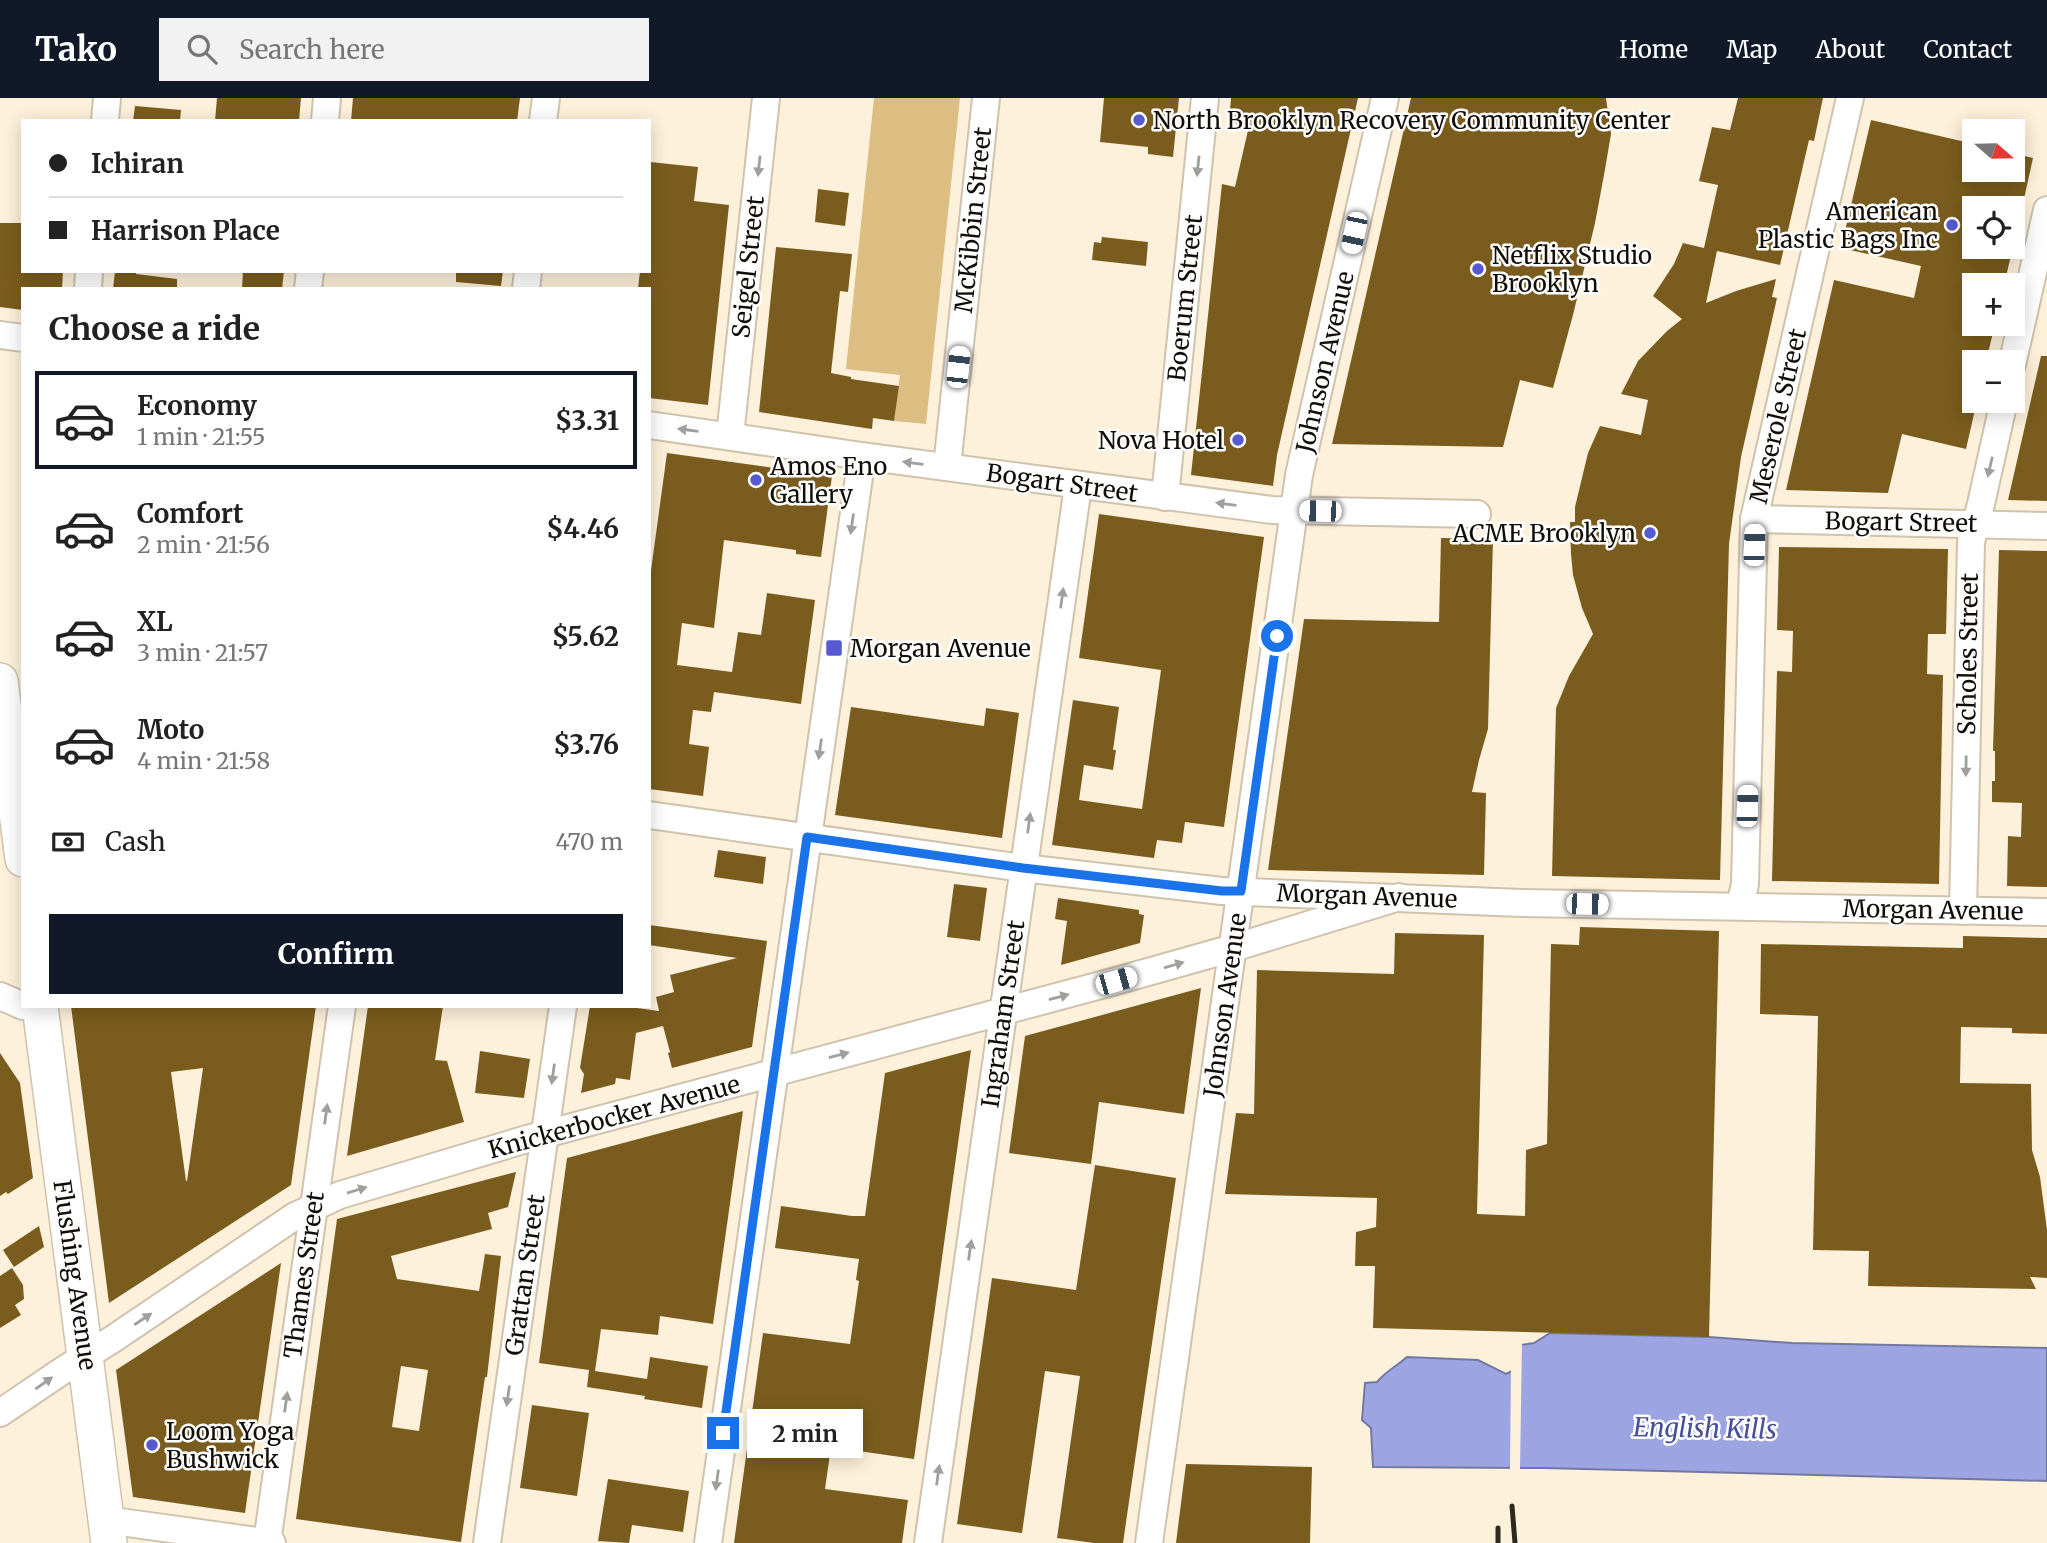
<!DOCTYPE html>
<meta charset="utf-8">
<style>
:root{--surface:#fff;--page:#f2f2f2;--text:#222;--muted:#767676;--line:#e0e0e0;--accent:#111827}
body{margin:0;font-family:Merriweather,serif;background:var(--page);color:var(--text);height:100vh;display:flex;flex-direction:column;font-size:26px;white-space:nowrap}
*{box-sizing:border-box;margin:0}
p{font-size:23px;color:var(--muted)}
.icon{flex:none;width:38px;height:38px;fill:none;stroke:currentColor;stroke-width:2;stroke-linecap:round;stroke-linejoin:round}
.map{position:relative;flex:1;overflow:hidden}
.side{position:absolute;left:21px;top:189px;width:630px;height:721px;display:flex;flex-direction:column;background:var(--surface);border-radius:0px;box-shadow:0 4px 18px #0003}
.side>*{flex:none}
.top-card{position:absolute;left:21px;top:21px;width:630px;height:154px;border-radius:0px;box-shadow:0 4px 18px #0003;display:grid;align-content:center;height:154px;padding:0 28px;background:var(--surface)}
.needle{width:46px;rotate:110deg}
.tools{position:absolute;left:1962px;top:21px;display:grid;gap:14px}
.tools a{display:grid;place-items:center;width:63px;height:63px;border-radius:0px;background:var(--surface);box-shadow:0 4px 18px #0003;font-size:35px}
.end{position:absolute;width:32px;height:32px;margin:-16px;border:9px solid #1a73e8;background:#fff;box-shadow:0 0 0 4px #fff}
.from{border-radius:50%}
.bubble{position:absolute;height:49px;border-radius:0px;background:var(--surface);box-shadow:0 4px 18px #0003;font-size:23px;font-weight:700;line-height:49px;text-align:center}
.car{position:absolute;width:21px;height:42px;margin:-21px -10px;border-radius:9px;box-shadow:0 0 5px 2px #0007;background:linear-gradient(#fff 24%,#345 0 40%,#fff 0 76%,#345 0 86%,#fff 0)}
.top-card b{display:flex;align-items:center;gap:24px;height:66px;font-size:26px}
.top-card b+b{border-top:2px solid var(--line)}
.top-card i{width:18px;height:18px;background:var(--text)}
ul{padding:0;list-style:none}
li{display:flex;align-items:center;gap:21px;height:98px;margin:0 14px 10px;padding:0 14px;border:4px solid transparent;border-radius:0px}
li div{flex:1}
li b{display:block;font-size:26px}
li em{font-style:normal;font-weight:700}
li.on{border-color:var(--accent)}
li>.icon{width:63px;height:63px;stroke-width:1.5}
h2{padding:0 28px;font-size:32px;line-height:84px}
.pay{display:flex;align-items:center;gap:18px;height:77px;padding:0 28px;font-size:26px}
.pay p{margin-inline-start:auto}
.primary-button{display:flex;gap:14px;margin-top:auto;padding:14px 28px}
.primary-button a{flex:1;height:80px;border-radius:0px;background:var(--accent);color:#fff;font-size:28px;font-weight:700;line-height:80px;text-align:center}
header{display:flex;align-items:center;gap:42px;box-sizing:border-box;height:98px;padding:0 35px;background:var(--accent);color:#fff}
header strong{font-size:33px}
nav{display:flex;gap:38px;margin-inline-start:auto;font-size:24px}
.search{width:490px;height:63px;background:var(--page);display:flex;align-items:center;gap:18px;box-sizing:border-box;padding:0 24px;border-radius:0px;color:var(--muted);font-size:26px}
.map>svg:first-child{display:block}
.green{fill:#dcbd82}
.water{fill:#9ca5e1;stroke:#7378a0;stroke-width:2}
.pier{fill:#fdf1db}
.building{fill:#7a5d1e;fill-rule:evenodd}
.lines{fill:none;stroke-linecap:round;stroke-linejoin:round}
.minor-casing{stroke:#cfc3ae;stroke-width:30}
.major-casing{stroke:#cfc3ae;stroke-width:38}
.minor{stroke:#fff;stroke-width:26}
.major{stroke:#fff;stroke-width:35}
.rail{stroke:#2e2920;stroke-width:5}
.oneway{fill:#a09f9c}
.route{stroke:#1a73e8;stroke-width:9}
.poi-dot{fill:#5759d0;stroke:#fff;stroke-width:2.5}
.labels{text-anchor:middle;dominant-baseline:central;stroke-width:5;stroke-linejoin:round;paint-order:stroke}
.poi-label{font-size:24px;fill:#120e07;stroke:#fff;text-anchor:start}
.street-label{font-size:24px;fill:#120e07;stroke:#fff}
.water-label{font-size:26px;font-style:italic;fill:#494f98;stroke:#fff}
</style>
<header>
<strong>Tako</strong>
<div class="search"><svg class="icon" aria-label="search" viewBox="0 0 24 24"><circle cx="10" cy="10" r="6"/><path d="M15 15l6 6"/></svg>Search here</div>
<nav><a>Home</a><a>Map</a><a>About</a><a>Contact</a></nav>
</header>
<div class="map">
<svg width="2047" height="1445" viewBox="0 0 2047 1445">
<rect width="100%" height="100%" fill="#fdf1db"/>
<path class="green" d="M874,0H960L926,326L894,323L900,277L846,271Z"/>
<path class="water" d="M1550,1235L1709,1239L1792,1245L2047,1250V1383L1544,1370L1373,1369L1371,1330L1362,1322L1365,1285L1377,1284C1386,1273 1397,1268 1407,1259L1478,1262L1506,1276L1520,1269V1247L1534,1245Z"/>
<path class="pier" d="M1518,1243H1522L1520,1371H1510L1511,1270L1516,1267V1246Z"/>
<g class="building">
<path d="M217,0H301L299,23H215Z"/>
<path d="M353,0H520L517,23H351Z"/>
<path d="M1104,0H1179L1173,59L1148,56V49L1100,44Z"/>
<path d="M1231,0H1358L1277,357L1273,388L1191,377L1222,86L1235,89L1249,28L1229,24Z"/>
<path d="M1411,0H1606L1611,36L1604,77L1595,125L1573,217L1553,290L1520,282L1503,349L1332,346Z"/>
<path d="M1738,0H1823L1814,43L1809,42L1780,167L1717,153L1706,205L1736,193L1776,181L1772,199L1777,200L1741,359L1729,446L1720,782L1552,778L1556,610L1569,578L1593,536L1582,510L1573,477L1571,456L1570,424H1575V409L1588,355L1600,328L1641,337L1648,302L1621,296L1638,263L1667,233L1682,221L1653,198L1674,166L1683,145L1704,150L1718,87L1699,83L1712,29L1730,32Z"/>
<path d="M135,8L181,12L180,23H133Z"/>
<path d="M1871,22L1974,46V72H2012V55L2033,60L2022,110H1974V149H2013L2004,187H1974V226H1995L1986,264H1974V303H1977L1966,351L1902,336L1888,395L1786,392L1834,182L1914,200L1921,168L1841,150Z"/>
<path d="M650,64L698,69L694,103L729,107L708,307L649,300V191H638L640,173H649Z"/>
<path d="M818,91L849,95L845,128L815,124Z"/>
<path d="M0,125H23V173H63L62,191H23V212L0,209Z"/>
<path d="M1102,139L1148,144L1146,168L1092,162L1094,144L1101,145Z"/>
<path d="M776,149L852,156L848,194L840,193L831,275L851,279V281L899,288L894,323L873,320L872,331L759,314Z"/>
<path d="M115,173H136V176L177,181V191H113Z"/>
<path d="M243,173H284L282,191H242Z"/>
<path d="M456,173H503L501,188L456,184Z"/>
<path d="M2041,258H2047V403L2008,402Z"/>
<path d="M667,355L832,378L821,459L796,456V452L724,442L714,530L682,525L677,567L732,574L738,534L761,537L767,495L815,502L801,606L714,594L711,614L693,612L689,646L709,649L703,698L649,691V487Z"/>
<path d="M1099,416L1264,439L1224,729L1185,724L1182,745L1157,742L1154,760L1052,747L1073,602L1119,609L1113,652H1116L1113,672L1084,667L1079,702L1142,711L1144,697L1161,572L1079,560Z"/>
<path d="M1441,440L1493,441L1488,631L1479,662L1472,694L1486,695L1484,777L1268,772L1304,521L1439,524Z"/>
<path d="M1779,449L1948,451L1946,536H1928L1927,576L1943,577L1939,786L1772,783L1777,573L1792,574L1793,533L1777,532Z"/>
<path d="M1999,452L2047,453V789L2007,788L2008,738L2021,739L2022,705L1992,704V683H1995V653H1993Z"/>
<path d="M851,609L984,628L986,610L1019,615L1002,740L835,717Z"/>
<path d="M718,752L766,759L763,786L714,779Z"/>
<path d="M954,786L987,790L980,843L947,839Z"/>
<path d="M1058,800L1139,812V816L1144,817L1140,845L1061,867L1067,823L1055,821Z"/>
<path d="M649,827L767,843L752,949L672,970L668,955L670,954L663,928L636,935L630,982L616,980L615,986L581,995L584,976L580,970L590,908H622L659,913L656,899L674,894L670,877L737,860L649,847Z"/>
<path d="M1580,829L1719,833L1709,1239L1373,1230L1375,1168H1355L1356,1134L1376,1129L1377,1100L1225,1096L1236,1015L1254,1016L1257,872L1394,876L1395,835L1484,837L1477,1116L1525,1118L1526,1052L1547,1046L1551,846L1579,847Z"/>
<path d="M1963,838L2047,840V936L2012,935V930L1961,929L1960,985L2031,986L2032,1052L2040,1079L2047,1132V1180L2030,1179L2036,1191L1868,1188L1869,1153L1813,1152L1818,918L1760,916L1761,846L1963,850Z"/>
<path d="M1201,890L1184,1016L1099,1004L1091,1066L1009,1055L1025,938Z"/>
<path d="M71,908H316L291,1087L109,1205ZM203,970L187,1083H186L171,974Z"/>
<path d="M368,908H443L435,962L447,963L464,1024L347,1058Z"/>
<path d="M971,952L914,1361L831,1349L825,1391L908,1402L902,1445H734L763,1235L850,1246L859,1183L856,1182L859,1161L775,1150L781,1108L852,1118H865L885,975Z"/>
<path d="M480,953L530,961L524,1000L475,995Z"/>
<path d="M0,955L20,985L33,1080L8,1096L6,1094L0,1098Z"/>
<path d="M743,1013L713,1226L660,1218L658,1237L601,1231L595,1273L647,1281L650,1259L708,1268L702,1310L644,1301L645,1298L587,1289L589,1272L539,1265L567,1060Z"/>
<path d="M1095,1067L1176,1080L1123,1445H1094L1057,1440L1080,1278L1045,1273L1022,1435L957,1426L992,1180L1076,1192Z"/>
<path d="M516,1074L508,1109L488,1115L492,1131L391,1158L397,1181L479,1193L485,1156L501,1158L487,1279H485L461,1444L296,1421L337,1121ZM401,1268L428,1272L419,1333L392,1329Z"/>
<path d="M39,1128L44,1149L14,1169L3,1152Z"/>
<path d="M281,1165L245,1415L133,1399L116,1272Z"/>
<path d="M12,1170L23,1187L24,1201L15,1207L21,1217L0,1230V1178Z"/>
<path d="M532,1307L589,1315L577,1398L520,1390Z"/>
<path d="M1186,1366L1312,1369L1310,1445H1176Z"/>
<path d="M608,1381L689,1393L683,1434L632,1427L629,1445L598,1443Z"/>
</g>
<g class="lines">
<g class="minor-casing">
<g id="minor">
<path d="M105,23L107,0"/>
<path d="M325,23L327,0"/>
<path d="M543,23L546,0"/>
<path d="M88,191L89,173"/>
<path d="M308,191L310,173"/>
<path d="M526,191L528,173"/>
<path d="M0,237L23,240"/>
<path d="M2012,267L2047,112"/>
<path d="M649,327L862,358L1272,412L1477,416"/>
<path d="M730,338L766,0"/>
<path d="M947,369L986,0"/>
<path d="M1165,399L1205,0"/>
<path d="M1754,421L2047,428"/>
<path d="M649,717L1023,770L1222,793L1522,805L2047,814"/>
<path d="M1740,808L1745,786L1754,421L1850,0"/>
<path d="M1963,813L1971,444L1981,406L2004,303"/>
<path d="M0,898L23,908"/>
<path d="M0,1315L62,1273L113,1241L295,1118L340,1097L527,1041L1116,883L1233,850L1399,799"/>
<path d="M106,1422L272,1445"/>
<path d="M267,1445L342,908"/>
<path d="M487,1445L563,908"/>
<path d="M708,1445L862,358"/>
<path d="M928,1445L1078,388"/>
<path d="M1149,1445L1299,377L1385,0"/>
</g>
</g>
<g class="major-casing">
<g id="major">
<path d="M0,583L23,761"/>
<path d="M40,908L109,1445"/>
</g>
</g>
<use href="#minor" class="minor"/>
<use href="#major" class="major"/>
<g class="rail">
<path d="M1512,1408L1515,1445"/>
<path d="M1498,1445V1430"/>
</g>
</g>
<defs><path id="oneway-solid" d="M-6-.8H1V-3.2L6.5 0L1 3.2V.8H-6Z" transform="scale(1.75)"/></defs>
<g class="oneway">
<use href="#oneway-solid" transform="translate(759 68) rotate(96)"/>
<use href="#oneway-solid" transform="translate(1198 68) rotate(96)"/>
<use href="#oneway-solid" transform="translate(688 332) rotate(-172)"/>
<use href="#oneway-solid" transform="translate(913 365) rotate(-173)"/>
<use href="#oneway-solid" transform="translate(1990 369) rotate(103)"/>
<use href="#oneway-solid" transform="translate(1226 406) rotate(-173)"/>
<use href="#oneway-solid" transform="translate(852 426) rotate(98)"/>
<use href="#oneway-solid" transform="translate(1062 500) rotate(-82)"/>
<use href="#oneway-solid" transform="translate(820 651) rotate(98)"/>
<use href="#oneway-solid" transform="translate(1966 668) rotate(91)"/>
<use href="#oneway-solid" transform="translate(1029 725) rotate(-82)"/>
<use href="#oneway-solid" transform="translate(1174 867) rotate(-16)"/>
<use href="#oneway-solid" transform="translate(1059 899) rotate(-15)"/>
<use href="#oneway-solid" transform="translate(839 957) rotate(-15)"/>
<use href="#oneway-solid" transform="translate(553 976) rotate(98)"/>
<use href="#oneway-solid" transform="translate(326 1016) rotate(-82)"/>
<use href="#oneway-solid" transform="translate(357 1092) rotate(-17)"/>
<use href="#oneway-solid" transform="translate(970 1152) rotate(-82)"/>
<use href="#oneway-solid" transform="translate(143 1221) rotate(-34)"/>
<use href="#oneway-solid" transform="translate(44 1285) rotate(-35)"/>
<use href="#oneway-solid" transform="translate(508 1298) rotate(98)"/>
<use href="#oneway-solid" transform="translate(286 1304) rotate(-82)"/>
<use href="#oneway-solid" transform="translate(938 1377) rotate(-82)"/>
<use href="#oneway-solid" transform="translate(717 1382) rotate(98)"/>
</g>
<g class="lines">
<path class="route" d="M723,1335L807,739L1023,770L1222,793H1241L1277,538"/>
</g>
<g class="poi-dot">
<circle cx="1139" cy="22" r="7"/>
<circle cx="1952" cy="127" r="7"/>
<circle cx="1478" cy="171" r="7"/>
<circle cx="1238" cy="342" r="7"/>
<circle cx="756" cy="382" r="7"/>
<circle cx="1650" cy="435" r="7"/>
<rect x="825" y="541" width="18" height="18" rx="3.5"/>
<circle cx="152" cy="1347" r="7"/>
</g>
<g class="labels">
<g class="poi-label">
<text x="1153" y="22">North Brooklyn Recovery Community Center</text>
<text x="1938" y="113" text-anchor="end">American<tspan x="1938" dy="28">Plastic Bags Inc</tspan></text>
<text x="1492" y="157">Netflix Studio<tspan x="1492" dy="28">Brooklyn</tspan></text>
<text x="1224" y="342" text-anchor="end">Nova Hotel</text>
<text x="770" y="368">Amos Eno<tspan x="770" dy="28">Gallery</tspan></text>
<text x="1636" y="435" text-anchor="end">ACME Brooklyn</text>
<text x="850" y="550">Morgan Avenue</text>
<text x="166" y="1333">Loom Yoga<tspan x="166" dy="28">Bushwick</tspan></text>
</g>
<g class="street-label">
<text transform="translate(973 122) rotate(-84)">McKibbin Street</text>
<text transform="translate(748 169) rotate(-84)">Seigel Street</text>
<text transform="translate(1185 200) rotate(-84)">Boerum Street</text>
<text transform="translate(1325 264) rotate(-77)">Johnson Avenue</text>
<text transform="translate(1778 318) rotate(-77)">Meserole Street</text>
<text transform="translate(1062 385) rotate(8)">Bogart Street</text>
<text transform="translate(1901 424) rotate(1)">Bogart Street</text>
<text transform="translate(1968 556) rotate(-89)">Scholes Street</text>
<text transform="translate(1367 798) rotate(2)">Morgan Avenue</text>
<text transform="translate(1933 812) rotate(1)">Morgan Avenue</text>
<text transform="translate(1225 907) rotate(-82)">Johnson Avenue</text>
<text transform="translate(1003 916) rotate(-82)">Ingraham Street</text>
<text transform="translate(614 1019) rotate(-15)">Knickerbocker Avenue</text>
<text transform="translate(75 1177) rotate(82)">Flushing Avenue</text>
<text transform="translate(304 1177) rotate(-82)">Thames Street</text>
<text transform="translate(525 1177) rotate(-82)">Grattan Street</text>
</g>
<g class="water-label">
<text transform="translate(1705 1330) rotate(1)">English Kills</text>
</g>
</g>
</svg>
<div class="tools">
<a><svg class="needle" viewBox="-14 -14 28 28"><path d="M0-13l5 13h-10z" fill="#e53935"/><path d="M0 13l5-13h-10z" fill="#767676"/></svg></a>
<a><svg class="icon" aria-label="locate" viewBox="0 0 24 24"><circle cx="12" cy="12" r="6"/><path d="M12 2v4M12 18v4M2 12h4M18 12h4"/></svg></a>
<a>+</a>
<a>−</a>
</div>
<i class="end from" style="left:1277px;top:538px"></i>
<i class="end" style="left:723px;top:1335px"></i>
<div class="bubble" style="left:747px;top:1311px;width:116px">2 min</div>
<i class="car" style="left:1354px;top:135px;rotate:192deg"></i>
<i class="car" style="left:958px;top:269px;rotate:6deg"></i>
<i class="car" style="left:1320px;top:413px;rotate:271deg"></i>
<i class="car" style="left:1754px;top:447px;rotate:2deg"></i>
<i class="car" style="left:1747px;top:708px;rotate:2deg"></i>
<i class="car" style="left:1587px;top:806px;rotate:91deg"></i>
<i class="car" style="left:1116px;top:883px;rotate:74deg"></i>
<div class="top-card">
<b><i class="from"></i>Ichiran</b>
<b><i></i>Harrison Place</b>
</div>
<section class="side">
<h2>Choose a ride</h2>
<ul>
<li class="on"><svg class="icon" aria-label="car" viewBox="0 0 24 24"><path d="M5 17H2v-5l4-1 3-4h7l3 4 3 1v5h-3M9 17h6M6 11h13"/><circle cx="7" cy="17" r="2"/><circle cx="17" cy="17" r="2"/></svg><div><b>Economy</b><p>1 min · 21:55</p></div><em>$3.31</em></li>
<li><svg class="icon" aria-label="car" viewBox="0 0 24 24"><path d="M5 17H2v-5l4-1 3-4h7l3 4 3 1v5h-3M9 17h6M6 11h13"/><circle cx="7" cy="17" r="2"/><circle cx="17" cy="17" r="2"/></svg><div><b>Comfort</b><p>2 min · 21:56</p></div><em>$4.46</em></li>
<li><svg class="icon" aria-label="car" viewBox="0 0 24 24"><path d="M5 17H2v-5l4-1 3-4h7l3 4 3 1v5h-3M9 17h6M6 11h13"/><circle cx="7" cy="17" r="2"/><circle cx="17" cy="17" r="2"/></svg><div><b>XL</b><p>3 min · 21:57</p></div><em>$5.62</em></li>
<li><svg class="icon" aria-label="car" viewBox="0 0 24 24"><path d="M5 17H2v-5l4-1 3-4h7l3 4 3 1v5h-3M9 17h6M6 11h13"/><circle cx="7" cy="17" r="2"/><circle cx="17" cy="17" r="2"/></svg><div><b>Moto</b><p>4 min · 21:58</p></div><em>$3.76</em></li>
</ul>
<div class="pay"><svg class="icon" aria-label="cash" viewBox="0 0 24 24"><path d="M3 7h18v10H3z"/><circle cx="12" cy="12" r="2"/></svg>Cash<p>470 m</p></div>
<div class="primary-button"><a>Confirm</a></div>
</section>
</div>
